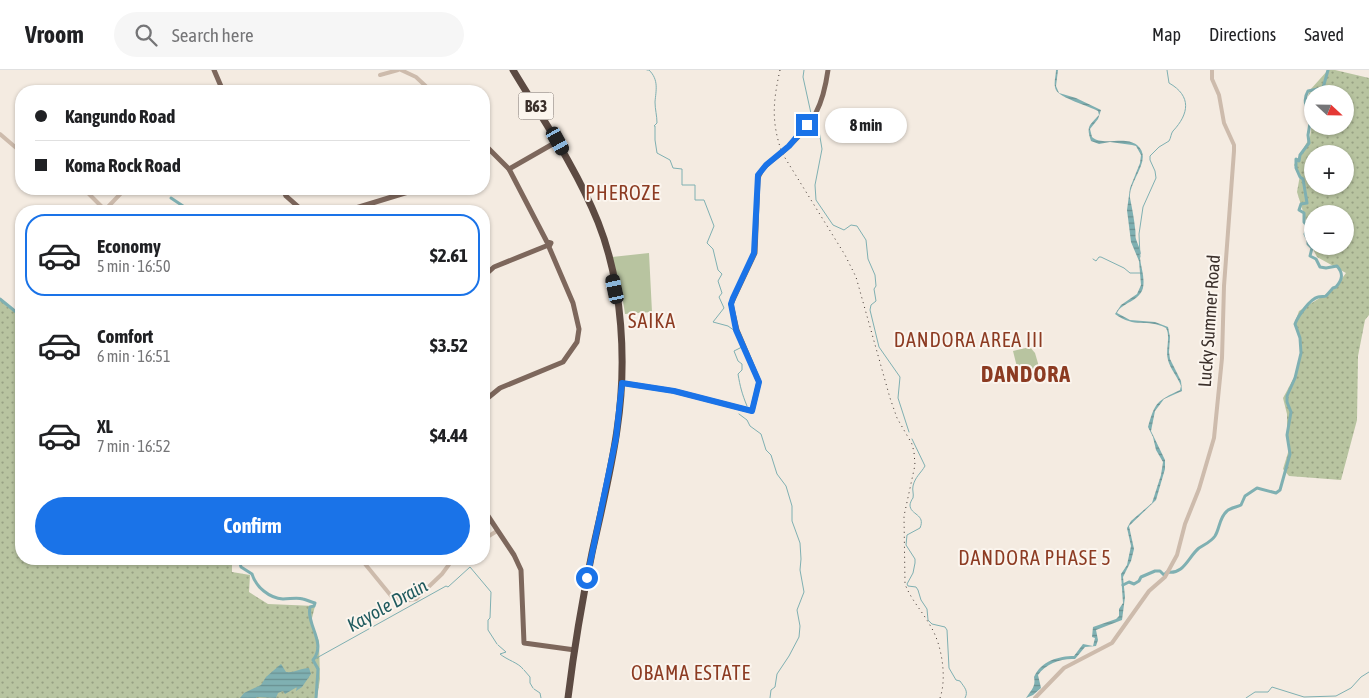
<!DOCTYPE html>
<meta charset="utf-8">
<style>
:root{--surface:#fff;--page:#f6f6f6;--text:#202124;--muted:#757577;--line:#e0e0e0;--accent:#1a73e8}
body{margin:0;font-family:"Asap Condensed",sans-serif;background:var(--page);color:var(--text);height:100vh;display:flex;flex-direction:column;font-size:19px;white-space:nowrap}
*{box-sizing:border-box;margin:0}
p{font-size:16px;color:var(--muted)}
.icon{flex:none;width:28px;height:28px;fill:none;stroke:currentColor;stroke-width:2;stroke-linecap:round;stroke-linejoin:round}
.map{position:relative;flex:1;overflow:hidden}
.sheet{position:absolute;left:15px;top:135px;width:475px;height:360px;display:flex;flex-direction:column;background:var(--surface);border-radius:20px;box-shadow:0 1px 4px #0004}
.sheet>*{flex:none}
.banner{position:absolute;left:15px;top:15px;width:475px;height:110px;border-radius:20px;box-shadow:0 1px 4px #0004;display:grid;align-content:center;height:110px;padding:0 20px;background:var(--surface)}
.needle{width:32px;rotate:112deg}
.controls{position:absolute;left:1304px;top:15px;display:grid;gap:10px}
.controls a{display:grid;place-items:center;width:50px;height:50px;border-radius:50%;background:var(--surface);box-shadow:0 1px 4px #0004;font-size:25px}
.end{position:absolute;width:22px;height:22px;margin:-11px;border:6px solid #1a73e8;background:#fff;box-shadow:0 0 0 2px #fff}
.from{border-radius:50%}
.bubble{position:absolute;height:35px;border-radius:18px;background:var(--surface);box-shadow:0 1px 4px #0004;font-size:16px;font-weight:700;line-height:35px;text-align:center}
.car{position:absolute;width:15px;height:30px;margin:-15px -8px;border-radius:6px;box-shadow:0 0 4px 1px #0007;background:linear-gradient(#222 24%,#8ab4d8 0 40%,#222 0 76%,#8ab4d8 0 86%,#222 0)}
.banner b{display:flex;align-items:center;gap:18px;height:48px;font-size:19px}
.banner b+b{border-top:1px solid var(--line)}
.banner i{width:12px;height:12px;background:var(--text)}
ul{padding:9px 0 0;list-style:none}
li{display:flex;align-items:center;gap:15px;height:82px;margin:0 10px 8px;padding:0 10px;border:2px solid transparent;border-radius:20px}
li div{flex:1}
li b{display:block;font-size:19px}
li em{font-style:normal;font-weight:700}
li.selected{border-color:var(--accent)}
li>.icon{width:45px;height:45px;stroke-width:1.5}
.cta{display:flex;gap:10px;margin-top:auto;padding:10px 20px}
.cta a{flex:1;height:58px;border-radius:30px;background:var(--accent);color:#fff;font-size:20px;font-weight:700;line-height:58px;text-align:center}
header{display:flex;align-items:center;gap:30px;box-sizing:border-box;height:70px;padding:0 25px;background:var(--surface);border-bottom:1px solid var(--line)}
header strong{font-size:24px}
nav{display:flex;gap:28px;margin-inline-start:auto;font-size:18px}
.search{width:350px;height:45px;background:var(--page);display:flex;align-items:center;gap:12px;box-sizing:border-box;padding:0 18px;border-radius:28px;color:var(--muted);font-size:19px}
.map>svg:first-child{display:block}
.green{fill:url(#green-dots);fill-rule:evenodd}
.pitch{fill:#b8c4a0}
.water{fill:url(#water-rules)}
.lines{fill:none;stroke-linecap:round;stroke-linejoin:round}
.stream{stroke:#7fb0b2;stroke-width:1}
.river{stroke:#7fb0b2;stroke-width:3}
.minor{stroke:#cdbbac;stroke-width:4}
.major{stroke:#7d675c;stroke-width:5}
.highway{stroke:#5c4a42;stroke-width:7}
.rail{stroke:#3b302b;stroke-width:1;stroke-dasharray:1 4;stroke-linecap:butt}
.route{stroke:#1a73e8;stroke-width:6}
.labels{text-anchor:middle;dominant-baseline:central;stroke-width:4;stroke-linejoin:round;paint-order:stroke}
.shield{fill:#fbf5ee;stroke:#756b66;stroke-width:1}
.shield-label{font-size:16px;font-weight:bold;fill:#3b302b}
.street-label{font-size:18px;fill:#3b302b;stroke:#fbf5ee}
.water-label{font-size:19px;font-style:italic;fill:#1f5a5e;stroke:#fbf5ee}
.quarter-label{font-size:20px;letter-spacing:1px;fill:#8c3b22;stroke:#fbf5ee}
.district-label{font-size:22px;font-weight:bold;letter-spacing:1px;fill:#8c3b22;stroke:#fbf5ee}
</style>
<header>
<strong>Vroom</strong>
<div class="search"><svg class="icon" aria-label="search" viewBox="0 0 24 24"><circle cx="10" cy="10" r="6"/><path d="M15 15l6 6"/></svg>Search here</div>
<nav><a>Map</a><a>Directions</a><a>Saved</a></nav>
</header>
<div class="map">
<svg width="1369" height="628" viewBox="0 0 1369 628">
<defs>
<pattern id="green-dots" width="8" height="8" patternUnits="userSpaceOnUse" patternTransform="scale(1.25)"><rect width="8" height="8" fill="#b8c4a0"/><path d="M2 2h.1M6 6h.1" fill="none" stroke="#97a083" stroke-width="1.8" stroke-linecap="round"/></pattern>
<pattern id="water-rules" width="6" height="5" patternUnits="userSpaceOnUse" patternTransform="scale(1.25)"><rect width="6" height="5" fill="#7fb0b2"/><path d="M0 2.5h6" fill="none" stroke="#699091"/></pattern>
</defs>
<rect width="100%" height="100%" fill="#f4ebe1"/>
<g class="green">
<path d="M1328,0H1335L1369,8V245L1365,250L1358,286L1357,350L1341,410L1289,406L1283,399L1290,376L1287,363V344L1283,328C1296,304 1311,280 1294,255L1299,241L1334,219L1346,203L1317,187L1310,173L1309,161L1297,122L1300,105L1294,95L1310,67L1312,52V56H1345V24H1312V49L1306,34L1310,20ZM1312,84H1345V116H1312ZM1312,144H1345V176H1312Z"/>
<path d="M0,230L21,247V489H232V502L250,505L249,522L268,534L315,536L311,552L319,571L320,609L317,628H0Z"/>
</g>
<g class="pitch">
<path d="M649,183L652,242L625,244L621,218L614,203L612,187Z"/>
<path d="M1030,277L1035,283L1042,307L1021,313L1013,281Z"/>
</g>
<g class="water">
<path d="M1056,0H1058L1056,16L1059,23L1076,28L1101,40L1098,49L1090,59L1092,67C1104,77 1124,65 1137,75C1154,89 1128,111 1130,128C1132,138 1134,148 1135,158C1136,162 1135,166 1136,169C1137,173 1139,176 1140,180C1142,187 1139,181 1140,188C1141,198 1145,207 1143,218C1139,232 1122,232 1117,243L1130,250L1155,252L1168,257L1170,267L1169,282L1170,289L1181,311L1182,321L1164,329L1155,341L1151,361L1165,390V399L1156,430L1129,456L1134,479L1131,491L1123,507L1125,527L1122,550L1096,560L1098,570L1096,576L1085,577L1075,589C1062,588 1046,593 1038,605L1041,618L1033,625L1026,628C1031,620 1036,617 1034,607C1041,591 1059,586 1074,586L1083,574L1093,576L1095,568L1092,567L1093,557L1116,549L1119,546V539L1123,533L1121,504L1127,495L1131,476L1127,458L1131,451L1152,433L1161,405L1163,392L1156,380L1153,367L1148,357C1155,332 1157,331 1180,320L1181,316C1178,307 1170,299 1168,290C1165,280 1171,267 1166,258C1147,248 1135,259 1115,244L1121,235L1137,224L1141,215L1139,191L1131,172L1127,140L1130,118L1140,93L1141,85L1136,76L1132,75L1110,72L1099,74L1091,71C1086,56 1089,56 1099,45L1098,41C1089,36 1060,28 1056,20C1053,14 1056,6 1056,0Z"/>
<path d="M281,594L286,602C295,603 301,598 309,598L311,604L302,617L296,621L297,617L285,624L283,621L278,623L276,628L257,627L256,628H240L244,623L261,615L266,607Z"/>
</g>
<g class="lines">
<g class="stream">
<path d="M647,0H649C659,10 656,20 655,32C655,39 657,46 657,53L654,56H655V70L657,83L670,90L673,98L682,99V115H695V130H704L714,156L707,173L713,179L718,200L722,204L718,211L722,223L719,227L724,238L713,252L728,256L735,261"/>
<path d="M804,0L803,7L812,48"/>
<path d="M814,51L818,55L822,79L815,115L816,130L833,155L844,160L851,155L857,156L866,170L868,189L875,205L876,216L874,219L876,231L871,235L870,240L879,277L900,307L898,328L909,362"/>
<path d="M1140,187L1139,164L1143,137L1156,108L1155,101L1150,90V86L1159,77L1169,71C1171,68 1171,63 1173,61C1189,44 1192,26 1169,13L1167,0"/>
<path d="M1093,189L1096,191L1099,187H1101L1124,198L1130,203H1141"/>
<path d="M742,277L734,281L738,291L742,294V300L738,304C740,316 742,324 747,336"/>
<path d="M739,344L747,350L750,356L761,364L766,380L771,385L777,404L786,416L792,436V451L800,473L801,489L800,500L804,522L797,540L800,556L799,567L789,586L777,604L775,617L771,620L770,628"/>
<path d="M912,369L925,396C921,403 915,407 913,416C912,420 914,424 913,428C912,429 910,433 910,435C910,445 926,444 920,458L907,465L906,475L915,489V493L913,503L907,514L908,516L916,517L918,520L921,530L927,539L928,550L932,554L945,557L947,560L949,598L956,610L960,611C964,617 969,621 965,628"/>
<path d="M498,575L506,582L500,584C507,590 519,593 523,599"/>
<path d="M313,590L446,516L448,517L470,497L491,522L490,548L488,550V560L497,574"/>
<path d="M524,600L530,607V613L533,618"/>
<path d="M534,619L540,623L541,628"/>
<path d="M1246,628L1255,622H1268L1272,617L1304,627L1336,626L1351,618L1361,607L1369,602"/>
</g>
<g class="river">
<path d="M171,128L183,136L188,141"/>
<path d="M0,229L21,246"/>
<path d="M239,489L241,497L252,504C256,517 269,528 283,529C290,529 297,527 303,529C307,530 311,532 315,533L314,536L310,537C306,555 327,573 313,590L318,599L316,628"/>
<path d="M1123,515L1129,512L1134,514L1139,511L1141,507L1155,501H1160L1164,505L1167,502C1184,505 1188,487 1199,478C1205,474 1211,472 1215,466C1220,458 1219,448 1227,441C1230,438 1237,437 1241,435L1245,426L1257,418L1276,423L1280,420L1290,384L1287,365L1291,342L1287,332V326L1295,308L1301,283L1300,268L1295,254C1298,246 1310,229 1318,227C1321,226 1324,227 1326,226L1333,218L1336,217C1342,210 1344,204 1337,196L1326,198L1320,197L1316,189L1310,186L1312,178L1308,174V170L1305,164L1308,157L1304,152V143L1299,140L1301,134L1307,133L1303,109L1300,107L1296,98V89L1299,91L1300,85L1309,73L1308,65L1311,47C1307,38 1302,31 1308,21L1323,18L1328,0"/>
</g>
<g class="minor">
<path d="M401,0L416,7L431,21"/>
<path d="M380,5L398,0"/>
<path d="M321,21H322"/>
<path d="M0,64L21,82"/>
<path d="M84,119L105,140"/>
<path d="M104,141L125,119"/>
<path d="M484,469L497,461"/>
<path d="M361,489L392,527L404,531L416,529L419,526L442,504L453,489"/>
<path d="M1035,628L1064,598L1112,573L1149,521L1165,507L1177,485L1185,454L1199,419L1214,368L1222,288L1224,216L1234,81V75L1224,53L1219,25L1212,9V0"/>
</g>
<g class="major">
<path d="M214,0L223,21"/>
<path d="M484,74L509,99L547,172L551,173L549,177L573,233L579,259L577,272L563,292L500,318L484,331"/>
<path d="M509,99L558,71"/>
<path d="M283,119L286,126L303,141"/>
<path d="M346,141L418,119"/>
<path d="M484,206L494,197L546,176"/>
<path d="M622,313L674,321L752,341L759,312L737,260L731,234L755,183L758,109C761,95 777,88 787,78C814,53 823,36 828,0"/>
<path d="M484,440L514,485L521,500L524,573L575,580"/>
</g>
<path class="highway" d="M513,0C543,50 576,97 598,152C623,215 627,294 617,360C611,402 601,442 592,483C582,531 574,579 568,628"/>
<path class="rail" d="M780,0C773,32 771,51 782,83L845,185L856,207L890,328L897,348L912,374L914,382L915,395L904,446L905,514C911,530 923,542 931,557C942,575 947,608 940,628"/>
</g>
<g class="lines">
<path class="route" d="M587,508L616,368L622,313L674,321L752,341L759,312L736,260L731,234L733,228L754,183L758,105L766,95L789,76L807,55"/>
</g>
<g class="labels">
<rect class="shield" x="518.5" y="22.5" width="35" height="27" rx="4"/>
<g class="shield-label">
<text x="536" y="36">B63</text>
</g>
<g class="street-label">
<text transform="translate(1209 251) rotate(-86)">Lucky Summer Road</text>
</g>
<g class="water-label">
<text transform="translate(387 535) rotate(-29)">Kayole Drain</text>
</g>
<g class="quarter-label">
<text x="623" y="122">PHEROZE</text>
<text x="652" y="250">SAIKA</text>
<text x="969" y="269">DANDORA AREA III</text>
<text x="1035" y="487">DANDORA PHASE 5</text>
<text x="691" y="602">OBAMA ESTATE</text>
</g>
<g class="district-label">
<text x="1026" y="304">DANDORA</text>
</g>
</g>
</svg>
<div class="controls">
<a><svg class="needle" viewBox="-14 -14 28 28"><path d="M0-13l5 13h-10z" fill="#e53935"/><path d="M0 13l5-13h-10z" fill="#757577"/></svg></a>
<a>+</a>
<a>−</a>
</div>
<i class="end from" style="left:587px;top:508px"></i>
<i class="end" style="left:807px;top:55px"></i>
<div class="bubble" style="left:825px;top:38px;width:82px">8 min</div>
<i class="car" style="left:558px;top:71px;rotate:151deg"></i>
<i class="car" style="left:615px;top:219px;rotate:348deg"></i>
<div class="banner">
<b><i class="from"></i>Kangundo Road</b>
<b><i></i>Koma Rock Road</b>
</div>
<section class="sheet">
<ul>
<li class="selected"><svg class="icon" aria-label="car" viewBox="0 0 24 24"><path d="M5 17H2v-5l4-1 3-4h7l3 4 3 1v5h-3M9 17h6M6 11h13"/><circle cx="7" cy="17" r="2"/><circle cx="17" cy="17" r="2"/></svg><div><b>Economy</b><p>5 min · 16:50</p></div><em>$2.61</em></li>
<li><svg class="icon" aria-label="car" viewBox="0 0 24 24"><path d="M5 17H2v-5l4-1 3-4h7l3 4 3 1v5h-3M9 17h6M6 11h13"/><circle cx="7" cy="17" r="2"/><circle cx="17" cy="17" r="2"/></svg><div><b>Comfort</b><p>6 min · 16:51</p></div><em>$3.52</em></li>
<li><svg class="icon" aria-label="car" viewBox="0 0 24 24"><path d="M5 17H2v-5l4-1 3-4h7l3 4 3 1v5h-3M9 17h6M6 11h13"/><circle cx="7" cy="17" r="2"/><circle cx="17" cy="17" r="2"/></svg><div><b>XL</b><p>7 min · 16:52</p></div><em>$4.44</em></li>
</ul>
<div class="cta"><a>Confirm</a></div>
</section>
</div>
